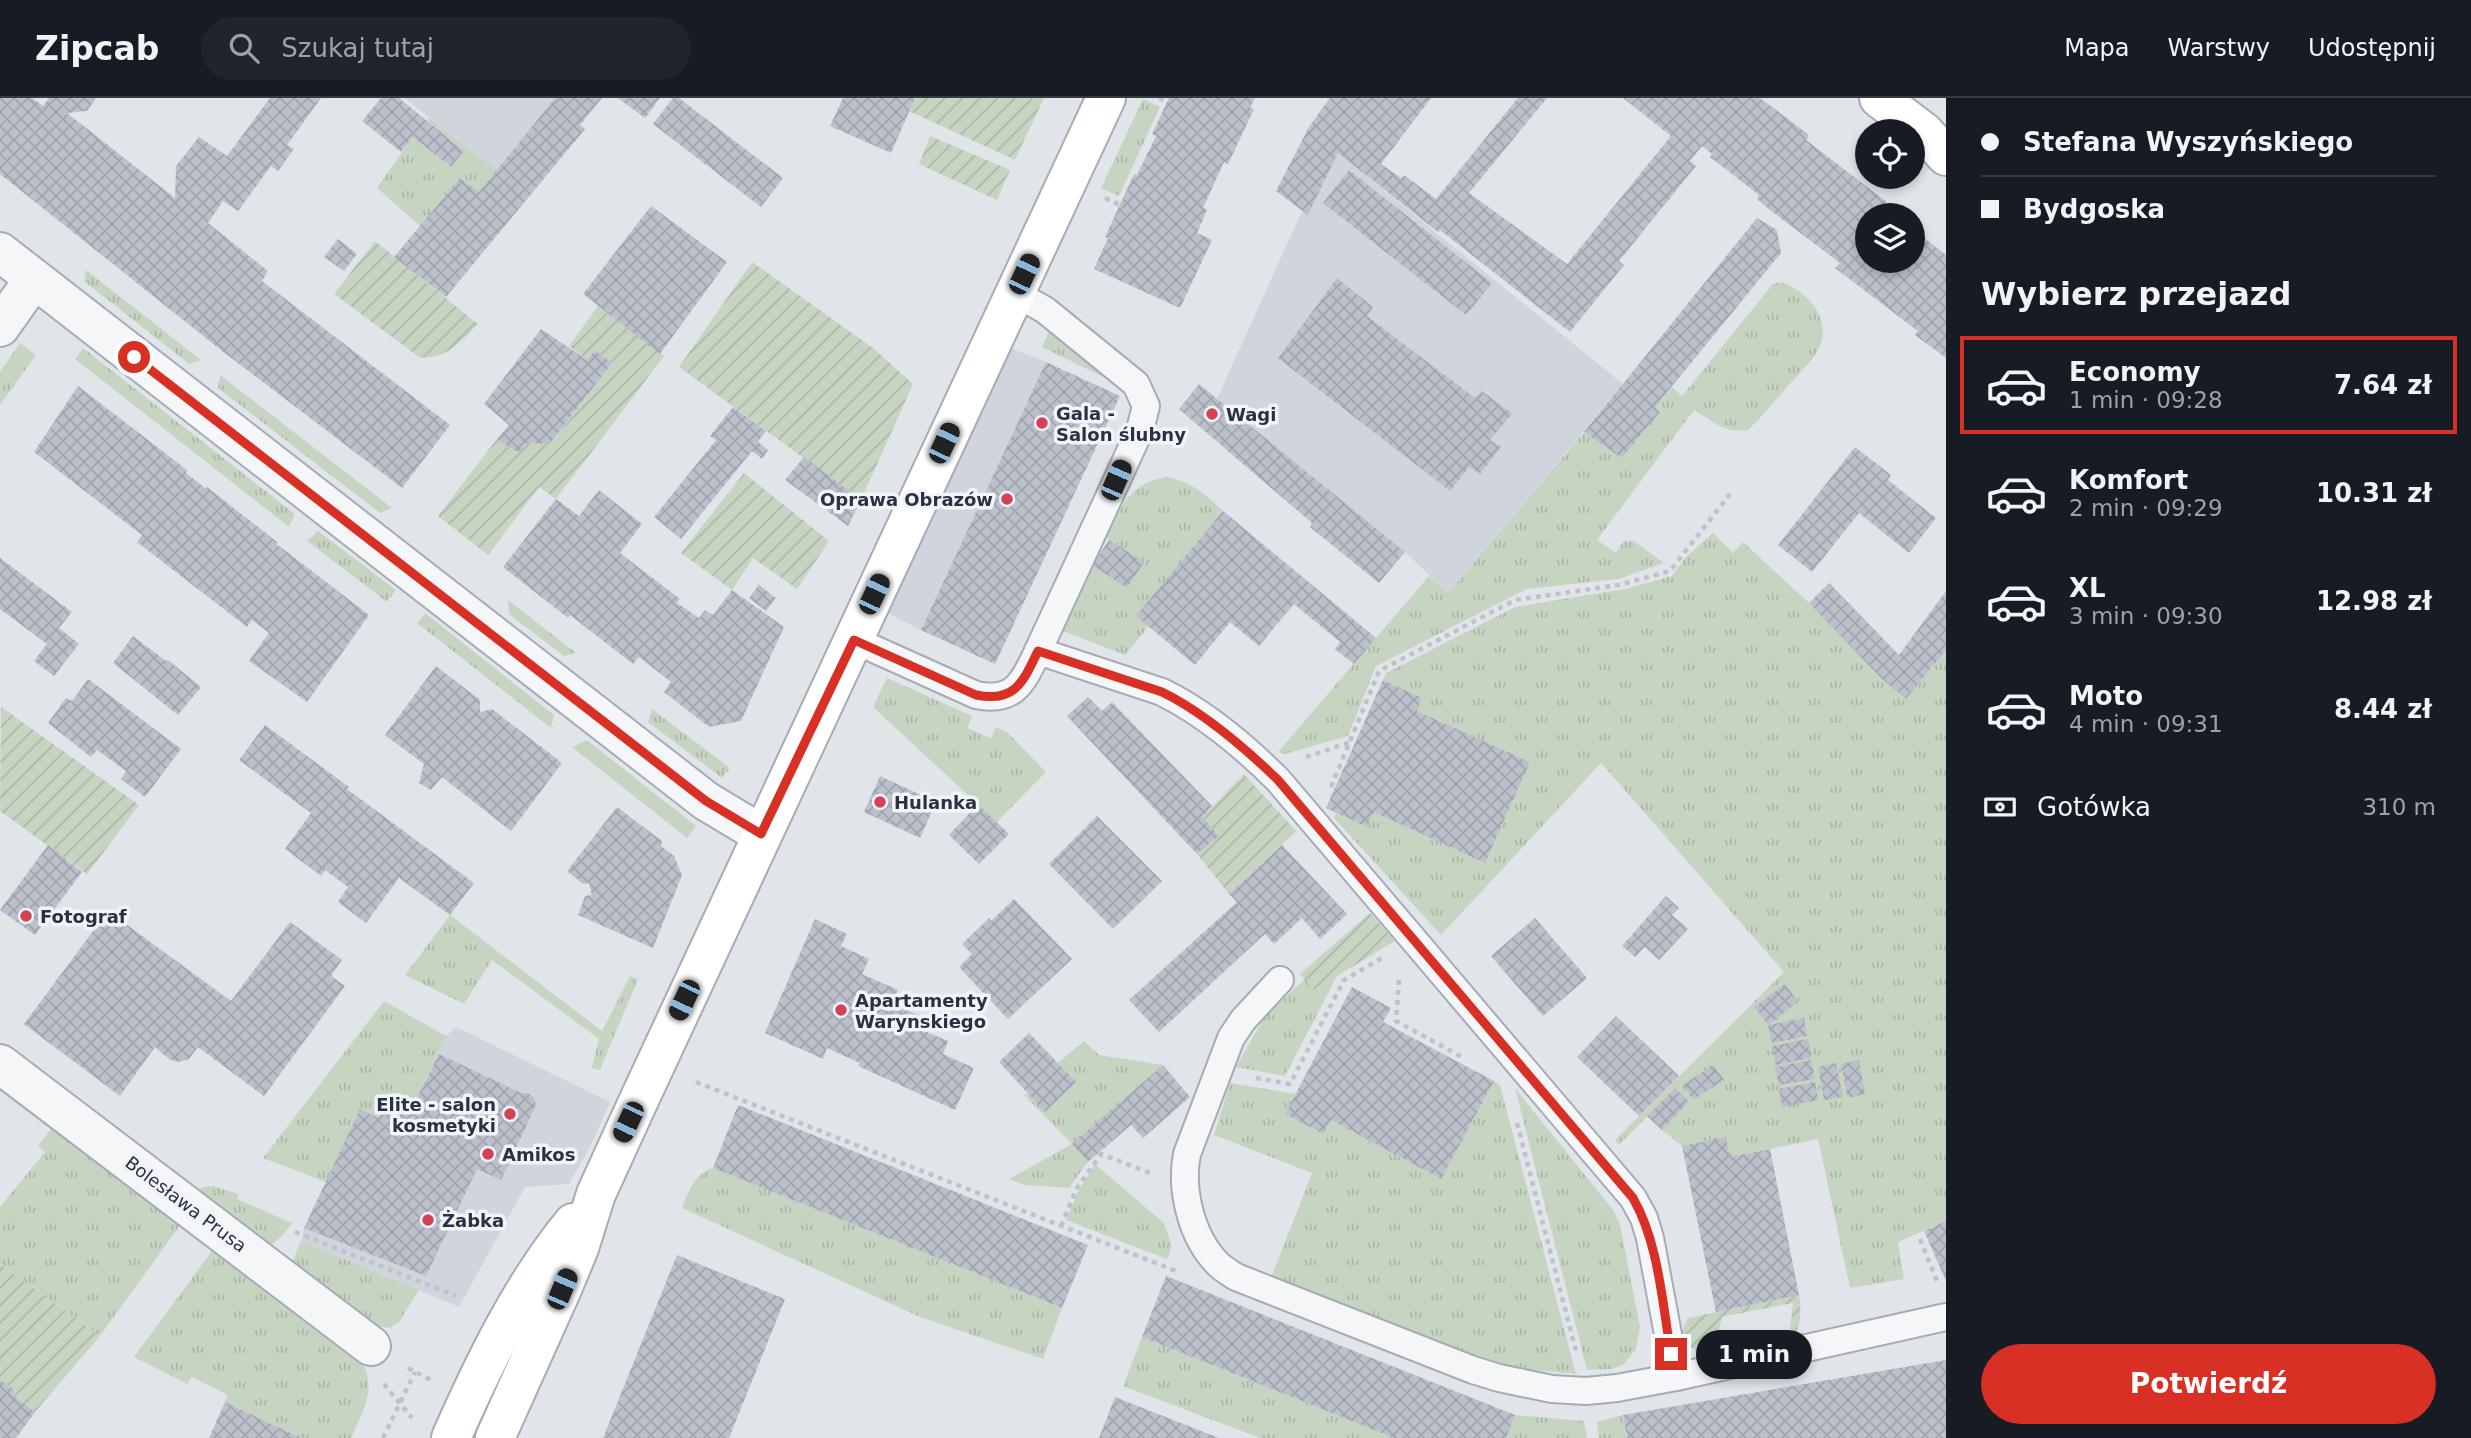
<!DOCTYPE html>
<html lang="pl">
<meta charset="utf-8">
<style>
:root{--surface:#171b24;--page:#20242c;--text:#f1f3f6;--muted:#9ea1a6;--line:#363941;--accent:#d93025}
body{margin:0;font-family:"DejaVu Sans",sans-serif;background:var(--page);color:var(--text);height:100vh;display:flex;flex-direction:column;font-size:26px;white-space:nowrap}
*{box-sizing:border-box;margin:0}
p{font-size:23px;color:var(--muted)}
.icon{flex:none;width:38px;height:38px;fill:none;stroke:currentColor;stroke-width:2;stroke-linecap:round;stroke-linejoin:round}
.map{position:relative;flex:1;overflow:hidden}
.sheet{display:flex;flex-direction:column;background:var(--surface);width:525px}
.sheet>*{flex:none}
.banner{display:grid;align-content:center;height:154px;padding:0 35px;background:var(--surface)}
.fabs{position:absolute;left:1855px;top:21px;display:grid;gap:14px}
.fabs a{display:grid;place-items:center;width:70px;height:70px;border-radius:50%;background:var(--surface);box-shadow:0 4px 10px #0003;font-size:35px}
.end{position:absolute;width:32px;height:32px;margin:-16px;border:9px solid #d93025;background:#fff;box-shadow:0 0 0 4px #fff}
.from{border-radius:50%}
.bubble{position:absolute;height:49px;border-radius:24px;background:var(--surface);box-shadow:0 4px 10px #0003;font-size:23px;font-weight:600;line-height:49px;text-align:center}
.car{position:absolute;width:21px;height:42px;margin:-21px -10px;border-radius:9px;box-shadow:0 0 5px 2px #0007;background:linear-gradient(#222 24%,#8ab4d8 0 40%,#222 0 76%,#8ab4d8 0 86%,#222 0)}
.banner b{display:flex;align-items:center;gap:24px;height:66px;font-size:26px}
.banner b+b{border-top:2px solid var(--line)}
.banner i{width:18px;height:18px;background:var(--text)}
ul{padding:0;list-style:none}
li{display:flex;align-items:center;gap:21px;height:98px;margin:0 14px 10px;padding:0 21px;border:4px solid transparent;border-radius:0px}
li div{flex:1}
li b{display:block;font-size:26px}
li em{font-style:normal;font-weight:600}
li.on{border-color:var(--accent)}
li>.icon{width:63px;height:63px;stroke-width:1.5}
h2{padding:0 35px;font-size:32px;line-height:84px}
.pay{display:flex;align-items:center;gap:18px;height:77px;padding:0 35px;font-size:26px}
.pay p{margin-inline-start:auto}
.action{display:flex;gap:14px;margin-top:auto;padding:14px 35px}
.action a{flex:1;height:80px;border-radius:42px;background:var(--accent);color:#fff;font-size:28px;font-weight:600;line-height:80px;text-align:center}
header{display:flex;align-items:center;gap:42px;box-sizing:border-box;height:98px;padding:0 35px;background:var(--surface);border-bottom:2px solid var(--line)}
header strong{font-size:33px}
nav{display:flex;gap:38px;margin-inline-start:auto;font-size:24px}
.search{width:490px;height:63px;background:var(--page);display:flex;align-items:center;gap:18px;box-sizing:border-box;padding:0 24px;border-radius:38px;color:var(--muted);font-size:26px}
main{display:flex;flex:1;min-height:0}
.map>svg:first-child{display:block}
.built{fill:#cfd4dd}
.grass{fill:url(#grass-tufts)}
.garden{fill:url(#garden-furrows)}
.building{fill:url(#building-cross-hatch)}
.lines{fill:none;stroke-linecap:round;stroke-linejoin:round}
.lane-casing{stroke:#a6abb5;stroke-width:30}
.street-casing{stroke:#a6abb5;stroke-width:42}
.secondary-casing{stroke:#a6abb5;stroke-width:42}
.path{stroke:#bfc3c9;stroke-width:4.5;stroke-dasharray:5 5;stroke-linecap:butt}
.lane{stroke:#f4f6f8;stroke-width:26}
.street{stroke:#f4f6f8;stroke-width:38}
.secondary{stroke:#fff;stroke-width:38}
.route{stroke:#d93025;stroke-width:9}
.poi-dot{fill:#d34353;stroke:#f1f4f8;stroke-width:2.5}
.labels{text-anchor:middle;dominant-baseline:central;stroke-width:7;stroke-linejoin:round;paint-order:stroke}
.poi-label{font-size:18px;font-weight:bold;fill:#293143;stroke:#f1f4f8;text-anchor:start}
.street-label{font-size:18px;fill:#293143;stroke:#f1f4f8}
</style>
<header>
<strong>Zipcab</strong>
<div class="search"><svg class="icon" aria-label="search" viewBox="0 0 24 24"><circle cx="10" cy="10" r="6"/><path d="M15 15l6 6"/></svg>Szukaj tutaj</div>
<nav><a>Mapa</a><a>Warstwy</a><a>Udostępnij</a></nav>
</header>
<main>
<div class="map">
<svg width="1946" height="1340" viewBox="0 0 1946 1340">
<defs>
<pattern id="grass-tufts" width="24" height="20" patternUnits="userSpaceOnUse" patternTransform="scale(1.75)"><rect width="24" height="20" fill="#c6d5c2"/><path d="M3 7l-1-3M5 7V3M7 7l1-3M15 17l-1-3M17 17v-4M19 17l1-3" fill="none" stroke="#aab7a8"/></pattern>
<pattern id="garden-furrows" width="10" height="10" patternUnits="userSpaceOnUse" patternTransform="scale(1.75)"><rect width="10" height="10" fill="#c6d5c2"/><path d="M-1 1l2-2M0 10L10 0M9 11l2-2" fill="none" stroke="#aab7a8"/></pattern>
<pattern id="building-cross-hatch" width="8" height="8" patternUnits="userSpaceOnUse" patternTransform="scale(1.75)"><rect width="8" height="8" fill="#bbc0cb"/><path d="M0 0l8 8M0 8l8-8" fill="none" stroke="#a1a5b0"/></pattern>
</defs>
<rect width="100%" height="100%" fill="#e1e5ea"/>
<g class="built">
<path d="M404,0H555L497,72Z"/>
<path d="M1338,55L1623,286L1448,495L1405,454L1217,301L1302,113L1308,117Z"/>
<path d="M1010,250L1046,264L921,532L887,515Z"/>
<path d="M456,929L610,1004L592,1045L569,1086L525,1089L459,1209L301,1143L304,1130L360,1011L389,997L413,1008L446,938Z"/>
</g>
<g class="grass">
<path d="M1143,1L1160,9L1119,98L1101,90Z"/>
<path d="M429,20L497,72L479,94L460,80L420,128L377,90L413,39L451,69L464,53L427,22Z"/>
<path d="M86,172L201,262L189,266L84,183Z"/>
<path d="M1782,184C1809,194 1836,225 1816,255C1809,267 1797,277 1788,288C1775,303 1763,318 1748,332C1724,336 1713,323 1694,312L1597,442L1616,455L1623,444L1632,442L1664,465L1618,481L1527,491L1376,568L1348,638L1285,656L1278,654L1429,478L1448,495L1584,334L1622,360L1660,314L1655,309L1672,289L1682,298L1773,186Z"/>
<path d="M1050,230L1120,287L1042,249Z"/>
<path d="M20,245L36,257L0,307V274Z"/>
<path d="M83,250L295,416L289,429L75,261Z"/>
<path d="M220,277L392,410L380,415L218,290Z"/>
<path d="M1168,379C1193,385 1204,395 1223,413L1137,518L1149,528L1125,557L1060,532L1092,467L1143,464L1109,442L1106,437C1123,407 1130,384 1168,379Z"/>
<path d="M318,433L396,492L387,504L307,443Z"/>
<path d="M1713,435L1733,455L1743,444L1809,505L1882,581L1906,601L1946,552V1123L1898,1144L1904,1181L1850,1190L1818,1041L1730,1059L1726,1039L1682,1048L1662,1032L1689,1004L1675,990L1619,1047L1615,1042L1784,874L1601,665L1441,837L1334,720L1336,715L1367,729L1374,714L1485,764L1530,664L1417,613L1422,600L1383,582L1386,575L1515,509L1625,491L1672,478L1685,460Z"/>
<path d="M508,502L576,555L564,558L509,516Z"/>
<path d="M425,515L554,617L551,630L417,525Z"/>
<path d="M887,580L972,618L967,630L991,640L996,629L1008,635L1046,674L997,724L873,609Z"/>
<path d="M652,611L730,670L722,680L648,624Z"/>
<path d="M587,642L696,728L687,740L572,649Z"/>
<path d="M450,817L602,933L630,878L638,881L600,972L592,970L599,941L492,862L464,906L405,877Z"/>
<path d="M1337,878L1285,978L1236,969L1265,918L1305,881L1314,892Z"/>
<path d="M384,903L446,938L413,1008L389,998L378,1020L360,1011L326,1084L263,1060Z"/>
<path d="M1084,943L1099,957L1163,967L1073,1046L1088,1064L1069,1090L1025,1087L1009,1081L1072,1046L1024,997L1075,984L1058,965Z"/>
<path d="M1494,983L1500,987L1576,1276L1516,1270L1469,1258L1271,1180L1312,1075L1214,1037L1230,985L1295,996L1285,1016L1323,1036L1331,1022L1441,1081Z"/>
<path d="M1515,990L1613,1112L1620,1126L1640,1229L1636,1251L1624,1266L1613,1271L1587,1272Z"/>
<path d="M52,1030L181,1126L100,1238L0,1166V1109L45,1054L38,1048Z"/>
<path d="M1095,1066L1164,1125L1172,1148L1167,1161L1066,1122L1079,1092Z"/>
<path d="M713,1070L1062,1210L1043,1261L920,1219L682,1110C688,1093 696,1075 713,1070Z"/>
<path d="M213,1088L239,1096L237,1101L292,1125L282,1138L270,1148L200,1100L198,1092L203,1089Z"/>
<path d="M301,1143L419,1192L399,1224L389,1230L379,1229L366,1226L293,1168V1162Z"/>
<path d="M214,1150L358,1260C380,1286 363,1313 351,1340H301L225,1304L228,1297L192,1279L187,1286L134,1259Z"/>
<path d="M1142,1239L1394,1340H1260L1123,1288Z"/>
<path d="M1515,1317L1584,1323L1587,1340H1506Z"/>
<path d="M1623,1317L1627,1340H1599L1597,1324Z"/>
</g>
<g class="garden">
<path d="M915,0H1044L1015,62L909,13Z"/>
<path d="M930,38L1010,72L997,102L919,66Z"/>
<path d="M375,143L478,226C461,243 446,263 419,259L334,196Z"/>
<path d="M752,164L873,250L913,286L861,402L679,269Z"/>
<path d="M598,208L664,258L556,401L539,389L488,457L438,418L497,341L517,355L527,345L551,346L612,265L595,252L587,262L569,248Z"/>
<path d="M744,375L829,443L797,491L753,460L732,492L681,455Z"/>
<path d="M1,609L139,707L87,776L0,713Z"/>
<path d="M1244,676L1296,733L1229,796L1197,756L1218,738L1202,719Z"/>
<path d="M1370,815L1395,843L1314,892L1300,876Z"/>
<path d="M0,1166L100,1238L35,1314L12,1297L14,1292L0,1282Z"/>
<path d="M1799,1197C1801,1213 1803,1230 1789,1242L1793,1205L1722,1219L1714,1253C1691,1258 1674,1241 1688,1220Z"/>
</g>
<g class="building">
<path d="M0,0H32L43,8L49,0H96L87,13L67,15L175,100L176,68L199,39L227,58L270,0H321L287,47L294,51L278,73L271,68L238,113L223,103L208,125L268,173L262,183L450,327L402,390L226,256L0,76Z"/>
<path d="M381,0H399L464,53L451,69L413,39L401,54L362,23Z"/>
<path d="M555,0H602L580,27L585,31L446,199L394,159L460,80L479,94Z"/>
<path d="M618,0H660L645,20Z"/>
<path d="M673,0H679L783,80L761,109L653,26Z"/>
<path d="M843,0H915L891,55L830,28Z"/>
<path d="M1169,0H1255L1250,10L1254,11L1228,66L1224,64L1203,110L1207,112L1197,135L1212,142L1180,210L1094,171L1108,140L1105,139L1134,76L1137,77L1156,38L1152,36Z"/>
<path d="M1330,0H1431L1381,66L1401,80L1404,77L1436,101L1518,0H1547L1469,95L1567,166L1671,38L1623,0H1760L1809,37L1806,42L1887,104L1883,109L1894,117H1867V163H1913V131L1946,157V260L1915,237L1918,233L1835,170L1840,165L1765,108L1757,101L1759,97L1710,59L1712,56L1702,48L1690,63L1696,68L1619,163L1624,167L1570,234L1440,132L1438,134L1338,55L1308,117L1276,93L1309,29Z"/>
<path d="M1349,72L1492,185L1466,217L1323,105Z"/>
<path d="M651,108L727,164L660,256L583,196Z"/>
<path d="M1757,120L1777,132L1781,155L1655,309L1660,314L1622,360L1584,334Z"/>
<path d="M338,141L357,156L344,173L324,159Z"/>
<path d="M1337,180L1373,209L1367,218L1475,300L1482,293L1512,316L1490,342L1501,349L1480,376L1469,369L1450,393L1278,260Z"/>
<path d="M541,231L587,262L595,252L612,265L550,346L527,345L518,355L497,341L509,327L484,306Z"/>
<path d="M1046,264L1120,298L995,566L921,532Z"/>
<path d="M1199,286L1405,454L1379,485L1310,429L1312,425L1179,311Z"/>
<path d="M78,288L187,372L186,375L205,390L207,389L277,444L276,446L287,454L369,517L307,604L249,563L269,535L252,522L247,529L137,444L142,437L34,354Z"/>
<path d="M733,309L766,333L758,344L768,352L762,361L752,353L681,441L654,419L716,342L710,338Z"/>
<path d="M1855,349L1891,377L1888,382L1936,420L1909,455L1859,415L1812,474L1778,447Z"/>
<path d="M804,359L861,402L848,428L785,382Z"/>
<path d="M599,392L642,426L620,455L680,501L677,505L699,520L705,512L713,517L732,492L784,529L741,623L709,629L664,594L671,584L639,559L633,566L570,517L568,520L503,469L556,401L579,418Z"/>
<path d="M1223,413L1376,540L1354,566L1335,551L1340,544L1294,506L1259,548L1230,524L1195,567L1136,518Z"/>
<path d="M1109,442L1144,464L1127,490L1092,467Z"/>
<path d="M0,460L72,514L59,530L79,546L54,578L34,563L47,546L0,511Z"/>
<path d="M1829,485L1899,557L1946,493V552L1906,601L1882,581L1809,505Z"/>
<path d="M759,487L776,500L766,513L749,500Z"/>
<path d="M133,538L166,563L168,562L201,589L178,617L113,565Z"/>
<path d="M436,568L480,602V614L492,611L562,665L511,733L442,679L431,692L419,685L424,666L385,637Z"/>
<path d="M88,581L181,651L145,699L121,681L126,673L97,652L91,659L48,625L66,600L72,603Z"/>
<path d="M1383,582L1422,600L1417,613L1530,664L1485,765L1374,714L1367,729L1326,710Z"/>
<path d="M1088,599L1102,613L1112,604L1212,708L1202,719L1219,738L1197,756L1067,618Z"/>
<path d="M265,627L349,689L347,691L474,785L450,817L399,780L366,825L338,804L348,789L325,772L321,778L285,751L311,715L239,662Z"/>
<path d="M880,678L936,704L920,740L864,714Z"/>
<path d="M978,706L1009,736L979,766L949,737Z"/>
<path d="M617,709L662,743L661,748L674,758L682,777L653,850L578,817L585,798L592,797L589,785L583,786L567,773Z"/>
<path d="M1097,718L1162,783L1113,831L1049,766Z"/>
<path d="M48,747L82,774L35,837L0,812Z"/>
<path d="M1282,747L1347,816L1320,841L1302,820L1274,846L1265,836L1159,934L1129,902L1237,804L1229,796Z"/>
<path d="M1666,798L1679,810L1672,817L1688,831L1659,862L1645,849L1635,859L1622,848Z"/>
<path d="M1014,801L1072,861L1008,921L959,869L972,856L962,846L989,820L991,823Z"/>
<path d="M108,813L231,903L290,824L342,862L331,878L345,888L264,998L198,949L189,961L178,964L169,961L155,949L120,998L24,926Z"/>
<path d="M1535,820L1587,880L1543,918L1491,858Z"/>
<path d="M815,821L847,836L841,848L869,861L862,876L898,892L892,905L922,919L917,930L948,943L943,956L974,970L955,1012L858,968L860,965L827,950L823,961L765,935Z"/>
<path d="M1785,886L1798,904L1768,927L1804,920L1807,938L1772,945L1768,927L1754,909Z"/>
<path d="M1352,889L1391,910L1383,924L1494,983L1441,1081L1331,1022L1323,1036L1285,1016Z"/>
<path d="M1616,918L1679,978L1639,1018L1577,959Z"/>
<path d="M1029,935L1076,984L1045,1014L999,964Z"/>
<path d="M1808,941L1811,960L1776,967L1772,948Z"/>
<path d="M439,956L521,995H528L534,1000L536,1007L501,1082L477,1071L426,1178L304,1130L360,1011L378,1020L389,997L413,1008Z"/>
<path d="M1811,962L1815,981L1779,987L1775,969Z"/>
<path d="M1859,962L1865,996L1848,1000L1841,966Z"/>
<path d="M1836,965L1843,999L1824,1002L1818,969Z"/>
<path d="M1163,967L1190,999L1143,1040L1131,1027L1088,1064L1072,1046Z"/>
<path d="M1713,967L1724,982L1693,1002L1683,987Z"/>
<path d="M1815,984L1818,1002L1782,1009L1779,991Z"/>
<path d="M1675,990L1689,1004L1662,1032L1647,1018Z"/>
<path d="M738,1007L1088,1147L1062,1210L713,1070Z"/>
<path d="M1726,1039L1730,1059L1770,1051L1799,1197L1716,1214L1682,1048Z"/>
<path d="M1946,1123V1183L1924,1133Z"/>
<path d="M677,1157L785,1201L729,1340H603Z"/>
<path d="M1166,1178L1515,1317L1506,1340H1394L1142,1239Z"/>
<path d="M1946,1262V1340H1627L1623,1317Z"/>
<path d="M0,1282L14,1292L12,1297L35,1314L16,1340H0Z"/>
<path d="M1115,1299L1219,1340H1099Z"/>
<path d="M225,1304L301,1340H209Z"/>
</g>
<g class="lines">
<g class="lane-casing">
<g id="lane">
<path d="M854,542L976,597C1015,605 1023,584 1038,553L1140,332L1146,308L1136,286L1045,212L1015,195"/>
<path d="M1038,553L1162,594C1203,614 1246,650 1278,682L1633,1100L1644,1120L1650,1140L1676,1279"/>
<path d="M1280,882L1243,922L1231,940L1187,1056C1180,1091 1191,1139 1218,1166C1223,1171 1230,1175 1236,1179L1473,1272L1499,1280L1552,1291L1586,1293L1617,1290L1676,1279L1946,1219"/>
</g>
</g>
<g class="street-casing">
<g id="street">
<path d="M0,154L706,703L761,736"/>
<path d="M0,229L34,181"/>
<path d="M0,966L371,1248"/>
</g>
</g>
<g class="secondary-casing">
<g id="secondary">
<path d="M1879,0L1924,34L1946,58"/>
<path d="M451,1340C483,1267 522,1187 573,1125"/>
<path d="M495,1340L562,1191L579,1150L596,1096L638,1004L1106,0"/>
</g>
</g>
<g class="path">
<path d="M1159,0L1167,3"/>
<path d="M1105,100L1120,107"/>
<path d="M1306,659L1351,644"/>
<path d="M1331,689L1379,573L1515,502L1619,487L1670,473L1730,396"/>
<path d="M1399,882L1396,923L1462,959"/>
<path d="M1256,980L1290,986L1344,882L1382,860"/>
<path d="M696,984L1176,1173"/>
<path d="M1517,1025L1577,1257"/>
<path d="M1061,1128L1077,1090L1101,1056L1150,1075"/>
<path d="M295,1134L456,1198"/>
<path d="M1920,1141L1937,1183"/>
<path d="M408,1270L431,1282"/>
<path d="M384,1286L412,1320"/>
<path d="M383,1340L415,1274"/>
</g>
<use href="#lane" class="lane"/>
<use href="#street" class="street"/>
<use href="#secondary" class="secondary"/>
</g>
<g class="lines">
<path class="route" d="M134,259L706,703L761,736L854,542L976,597C1015,605 1023,584 1038,553L1162,594C1203,614 1245,650 1278,682L1633,1100C1659,1146 1662,1204 1671,1256"/>
</g>
<g class="poi-dot">
<circle cx="1212" cy="316" r="7"/>
<circle cx="1042" cy="325" r="7"/>
<circle cx="1007" cy="401" r="7"/>
<circle cx="880" cy="704" r="7"/>
<circle cx="26" cy="818" r="7"/>
<circle cx="841" cy="912" r="7"/>
<circle cx="510" cy="1016" r="7"/>
<circle cx="488" cy="1056" r="7"/>
<circle cx="428" cy="1122" r="7"/>
</g>
<g class="labels">
<g class="poi-label">
<text x="1056" y="315">Gala -<tspan x="1056" dy="21">Salon ślubny</tspan></text>
<text x="1226" y="316">Wagi</text>
<text x="993" y="401" text-anchor="end">Oprawa Obrazów</text>
<text x="894" y="704">Hulanka</text>
<text x="40" y="818">Fotograf</text>
<text x="855" y="902">Apartamenty<tspan x="855" dy="21">Warynskiego</tspan></text>
<text x="496" y="1006" text-anchor="end">Elite - salon<tspan x="496" dy="21">kosmetyki</tspan></text>
<text x="502" y="1056">Amikos</text>
<text x="442" y="1122">Żabka</text>
</g>
<g class="street-label">
<text transform="translate(186 1106) rotate(37)">Bolesława Prusa</text>
</g>
</g>
</svg>
<div class="fabs">
<a><svg class="icon" aria-label="locate" viewBox="0 0 24 24"><circle cx="12" cy="12" r="6"/><path d="M12 2v4M12 18v4M2 12h4M18 12h4"/></svg></a>
<a><svg class="icon" aria-label="layers" viewBox="0 0 24 24"><path d="M12 4l9 5-9 5-9-5zM3 14l9 5 9-5"/></svg></a>
</div>
<i class="end from" style="left:134px;top:259px"></i>
<i class="end" style="left:1671px;top:1256px"></i>
<div class="bubble" style="left:1696px;top:1232px;width:116px">1 min</div>
<i class="car" style="left:1024px;top:176px;rotate:25deg"></i>
<i class="car" style="left:944px;top:345px;rotate:25deg"></i>
<i class="car" style="left:1116px;top:382px;rotate:24deg"></i>
<i class="car" style="left:874px;top:496px;rotate:25deg"></i>
<i class="car" style="left:684px;top:902px;rotate:205deg"></i>
<i class="car" style="left:628px;top:1024px;rotate:205deg"></i>
<i class="car" style="left:562px;top:1191px;rotate:23deg"></i>
</div>
<section class="sheet">
<div class="banner">
<b><i class="from"></i>Stefana Wyszyńskiego</b>
<b><i></i>Bydgoska</b>
</div>
<h2>Wybierz przejazd</h2>
<ul>
<li class="on"><svg class="icon" aria-label="car" viewBox="0 0 24 24"><path d="M5 17H2v-5l4-1 3-4h7l3 4 3 1v5h-3M9 17h6M6 11h13"/><circle cx="7" cy="17" r="2"/><circle cx="17" cy="17" r="2"/></svg><div><b>Economy</b><p>1 min · 09:28</p></div><em>7.64 zł</em></li>
<li><svg class="icon" aria-label="car" viewBox="0 0 24 24"><path d="M5 17H2v-5l4-1 3-4h7l3 4 3 1v5h-3M9 17h6M6 11h13"/><circle cx="7" cy="17" r="2"/><circle cx="17" cy="17" r="2"/></svg><div><b>Komfort</b><p>2 min · 09:29</p></div><em>10.31 zł</em></li>
<li><svg class="icon" aria-label="car" viewBox="0 0 24 24"><path d="M5 17H2v-5l4-1 3-4h7l3 4 3 1v5h-3M9 17h6M6 11h13"/><circle cx="7" cy="17" r="2"/><circle cx="17" cy="17" r="2"/></svg><div><b>XL</b><p>3 min · 09:30</p></div><em>12.98 zł</em></li>
<li><svg class="icon" aria-label="car" viewBox="0 0 24 24"><path d="M5 17H2v-5l4-1 3-4h7l3 4 3 1v5h-3M9 17h6M6 11h13"/><circle cx="7" cy="17" r="2"/><circle cx="17" cy="17" r="2"/></svg><div><b>Moto</b><p>4 min · 09:31</p></div><em>8.44 zł</em></li>
</ul>
<div class="pay"><svg class="icon" aria-label="cash" viewBox="0 0 24 24"><path d="M3 7h18v10H3z"/><circle cx="12" cy="12" r="2"/></svg>Gotówka<p>310 m</p></div>
<div class="action"><a>Potwierdź</a></div>
</section>
</main>
